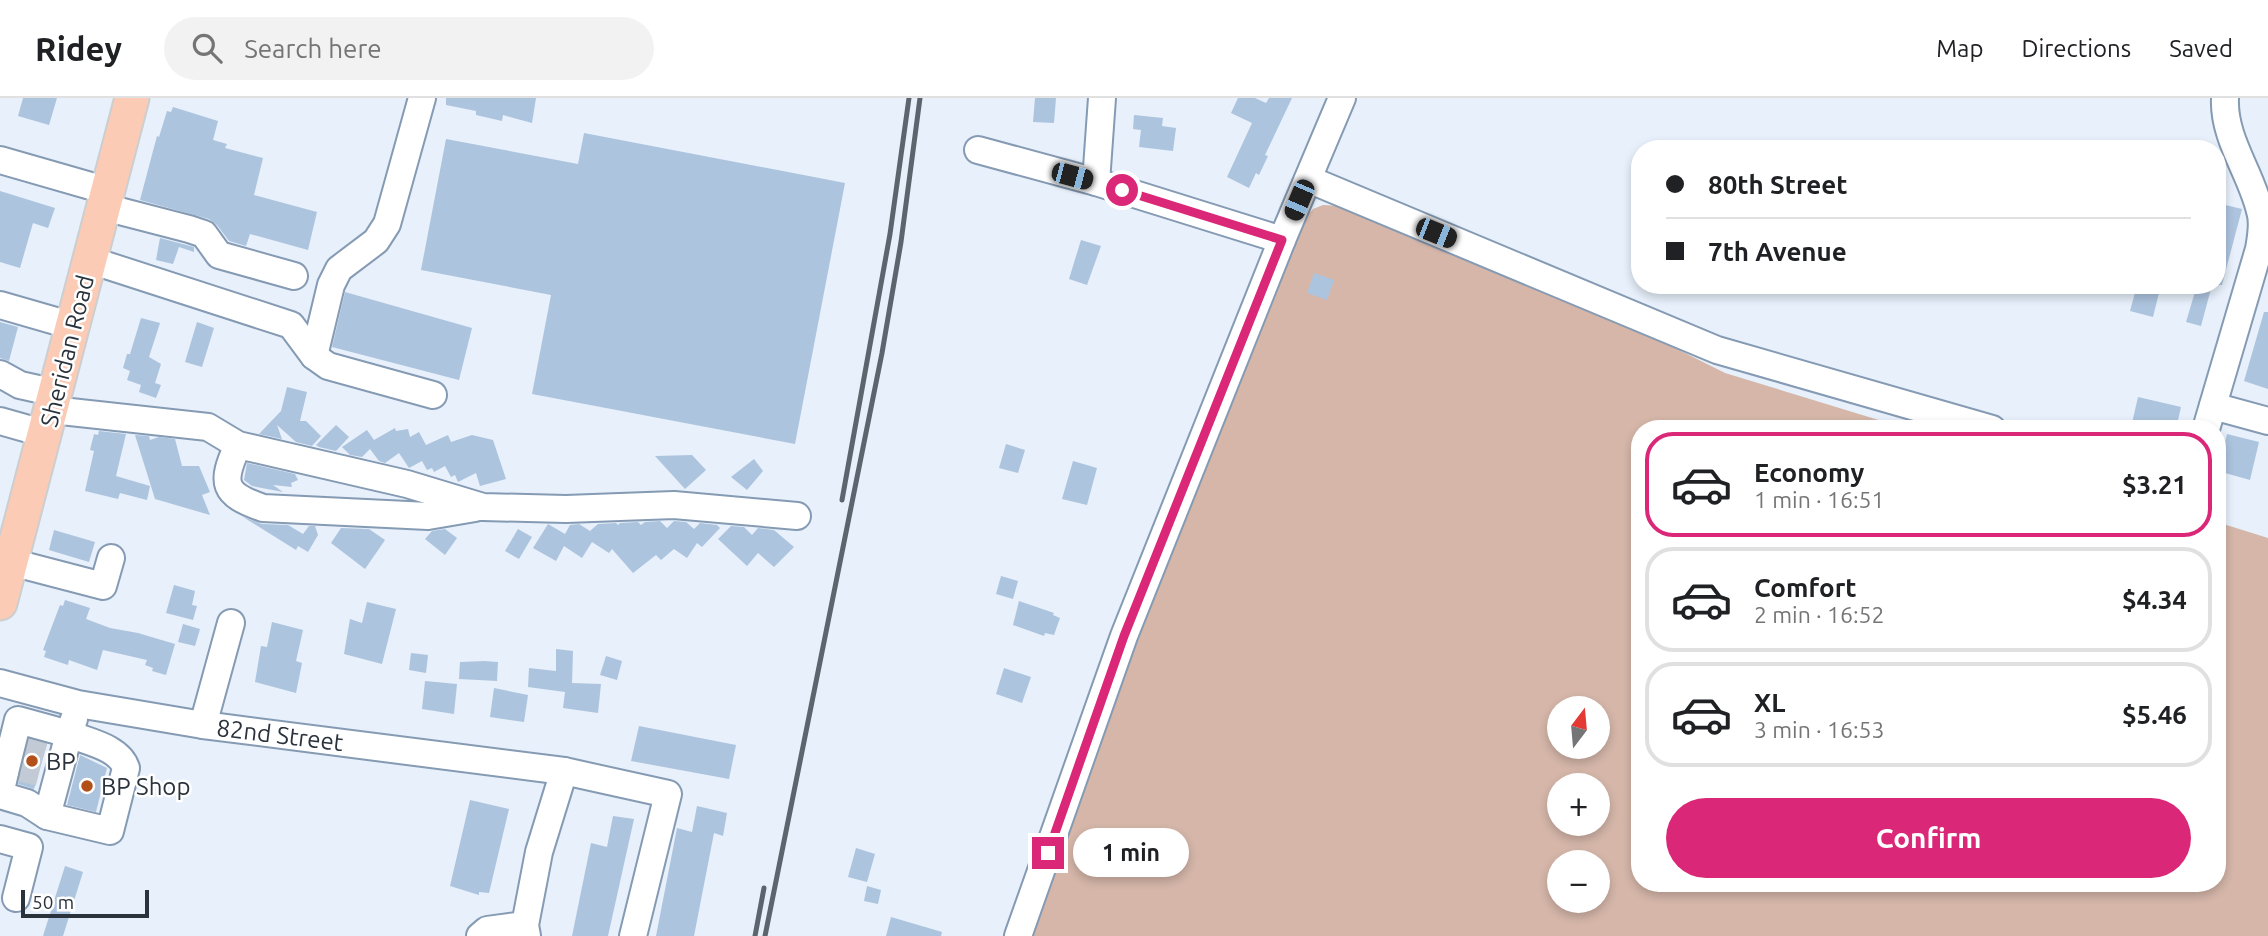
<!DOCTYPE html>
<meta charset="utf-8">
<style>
:root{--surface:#fff;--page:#f2f2f2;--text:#202124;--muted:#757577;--line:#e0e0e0;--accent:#db2777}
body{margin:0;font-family:Ubuntu,sans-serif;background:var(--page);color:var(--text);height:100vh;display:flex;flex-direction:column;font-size:26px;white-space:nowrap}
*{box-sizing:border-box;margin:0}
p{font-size:23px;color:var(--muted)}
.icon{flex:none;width:38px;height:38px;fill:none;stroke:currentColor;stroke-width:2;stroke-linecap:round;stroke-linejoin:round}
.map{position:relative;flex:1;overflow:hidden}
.panel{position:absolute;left:1631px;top:322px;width:595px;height:472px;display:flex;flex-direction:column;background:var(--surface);border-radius:28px;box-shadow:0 4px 10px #0003}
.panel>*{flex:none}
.banner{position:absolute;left:1631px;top:42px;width:595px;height:154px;border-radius:28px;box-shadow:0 4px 10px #0003;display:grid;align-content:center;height:154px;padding:0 35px;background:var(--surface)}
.needle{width:46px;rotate:16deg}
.fabs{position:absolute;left:1547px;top:598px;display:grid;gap:14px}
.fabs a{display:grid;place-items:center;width:63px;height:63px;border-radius:50%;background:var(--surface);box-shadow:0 4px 10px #0003;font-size:35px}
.scale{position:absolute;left:21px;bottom:18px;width:128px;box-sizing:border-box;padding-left:7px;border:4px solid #2a323c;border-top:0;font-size:19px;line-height:24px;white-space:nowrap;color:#2a323c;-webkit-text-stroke:5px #fff;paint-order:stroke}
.end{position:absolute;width:32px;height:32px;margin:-16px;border:9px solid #db2777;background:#fff;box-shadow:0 0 0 4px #fff}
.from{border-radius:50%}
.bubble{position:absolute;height:49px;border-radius:24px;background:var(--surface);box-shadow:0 4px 10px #0003;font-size:23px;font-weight:600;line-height:49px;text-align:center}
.car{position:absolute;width:21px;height:42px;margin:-21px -10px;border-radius:9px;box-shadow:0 0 5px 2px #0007;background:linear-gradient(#222 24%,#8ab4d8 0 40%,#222 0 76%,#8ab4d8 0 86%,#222 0)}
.banner b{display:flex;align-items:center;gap:24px;height:66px;font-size:26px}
.banner b+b{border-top:2px solid var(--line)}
.banner i{width:18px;height:18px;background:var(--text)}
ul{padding:12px 0 0;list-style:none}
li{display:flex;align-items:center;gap:21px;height:105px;margin:0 14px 10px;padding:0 21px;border:4px solid var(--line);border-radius:28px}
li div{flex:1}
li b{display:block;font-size:26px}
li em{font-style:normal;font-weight:600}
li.current{border-color:var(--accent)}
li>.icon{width:63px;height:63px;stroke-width:1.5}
.action{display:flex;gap:14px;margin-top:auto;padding:14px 35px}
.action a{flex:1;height:80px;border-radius:42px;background:var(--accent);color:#fff;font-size:28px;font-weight:600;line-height:80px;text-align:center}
header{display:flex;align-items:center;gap:42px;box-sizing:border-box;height:98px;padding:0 35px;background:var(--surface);border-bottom:2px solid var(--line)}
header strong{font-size:33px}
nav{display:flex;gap:38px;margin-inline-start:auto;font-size:24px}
.search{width:490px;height:63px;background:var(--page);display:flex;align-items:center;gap:18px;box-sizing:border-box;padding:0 24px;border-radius:38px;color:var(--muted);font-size:26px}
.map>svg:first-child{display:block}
.green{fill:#d5b6a9;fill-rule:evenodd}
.building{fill:#adc4de}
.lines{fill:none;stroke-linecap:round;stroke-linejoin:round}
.minor-tunnel{stroke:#c1cad5;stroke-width:26;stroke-dasharray:26 13;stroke-linecap:butt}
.minor-casing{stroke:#859ab3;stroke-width:30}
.major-casing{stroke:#ccced0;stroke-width:37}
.minor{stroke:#fff;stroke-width:26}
.major{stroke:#fbcbb5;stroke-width:33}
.rail{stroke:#5c646e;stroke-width:5}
.route{stroke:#db2777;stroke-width:9}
.poi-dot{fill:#b3501a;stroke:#fff;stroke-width:2.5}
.labels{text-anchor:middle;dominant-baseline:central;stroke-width:5;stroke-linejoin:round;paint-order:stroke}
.street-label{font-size:24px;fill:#2a323c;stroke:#fff}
.poi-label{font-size:24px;fill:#2a323c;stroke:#fff;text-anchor:start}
</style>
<header>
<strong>Ridey</strong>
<div class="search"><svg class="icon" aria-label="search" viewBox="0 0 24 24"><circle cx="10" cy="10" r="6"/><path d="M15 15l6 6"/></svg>Search here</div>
<nav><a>Map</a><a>Directions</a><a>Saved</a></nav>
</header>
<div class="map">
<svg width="2268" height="838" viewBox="0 0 2268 838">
<rect width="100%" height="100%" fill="#e7f0fb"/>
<path class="green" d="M1323,107L1341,108L1597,211L1725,275L1908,331H1640V786H2217V424L2268,440V838H1026L1125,567L1305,120L1313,111ZM1559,611H1598V649H1559ZM1559,688H1598V726H1559ZM1559,765H1598V803H1559Z"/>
<g class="building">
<path d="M23,0H57L49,27L18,18Z"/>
<path d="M446,0H536L532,25L503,17L502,23L476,17V13L446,7Z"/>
<path d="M1035,0H1056L1054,25L1033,24Z"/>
<path d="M1238,0H1255L1266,5L1269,0H1292L1265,57L1268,58L1259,77L1256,75L1249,90L1227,79L1252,25L1231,15Z"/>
<path d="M173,9L218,23L213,42L227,46L225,50L263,60L254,97L317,114L308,152L250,136L246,148L229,143L217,127L209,121L140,102L157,38L159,39L167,13L171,14Z"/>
<path d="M1134,17L1163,20L1162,28L1176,30L1173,53L1139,49L1141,32L1133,31Z"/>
<path d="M584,35L845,85L795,346L532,296L551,197L421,172L446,41L578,66Z"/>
<path d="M0,93L55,110L48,130L33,125L20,170L0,164Z"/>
<path d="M2217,105L2242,111L2222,187H2217Z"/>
<path d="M160,140L194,149V154L179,149L173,166L156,162Z"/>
<path d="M1081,142L1101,148L1087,187L1069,181Z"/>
<path d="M1314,175L1334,182L1327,202L1307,195Z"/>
<path d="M2137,187H2161L2153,219L2130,213Z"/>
<path d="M2197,187H2212L2201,228L2186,224Z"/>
<path d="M345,194L472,230L459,282L332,249Z"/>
<path d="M2264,214H2268V291L2244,283Z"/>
<path d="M141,220L160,225L149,259L161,266L155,285L161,287L156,300L139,294L141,287L127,282L130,273L123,270L127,256H130Z"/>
<path d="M0,224L18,229L9,263L0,260Z"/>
<path d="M197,224L214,230L202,269L185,264Z"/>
<path d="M287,289L307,294L300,323H306L321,338L312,348L296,344L277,327L282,341L259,336L281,313Z"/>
<path d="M2138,299L2181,309L2176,331H2155L2132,325Z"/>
<path d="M336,327L349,339L336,353L319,349L316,347Z"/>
<path d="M395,330L396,333L408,331L410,339L419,334L426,347L448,337L451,344L472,337L493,342L506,381L480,388L476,375L458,384L455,377L451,379L445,368L434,374L432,370L427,372L422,363L409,370L399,355L385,365L379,363L370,351L362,359L350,357L342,349L367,332L374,342Z"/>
<path d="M99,333L126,336L116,378L150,388L147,402L120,395L118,401L85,393L94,353L90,352L94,336L98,337Z"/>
<path d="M2227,336L2259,344L2250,382L2218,373Z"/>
<path d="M135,337L149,338L150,342L159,339L175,341L182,368H199L210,394L202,397L210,417L155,401Z"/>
<path d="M1006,346L1025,352L1018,375L999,370Z"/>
<path d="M692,357L706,372L685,391L655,358Z"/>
<path d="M754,361L763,373L747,392L731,379Z"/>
<path d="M1073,363L1097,370L1087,407L1062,401Z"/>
<path d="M247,365L295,376L298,382L291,385L292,389L273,387L283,394L252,388L244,382Z"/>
<path d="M243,419L262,426L288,427L303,436L309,428H315L318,437L308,454L298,448L296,452Z"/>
<path d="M660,423L667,430L674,423L686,424L694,431L700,425L717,427L720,430L702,449L697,445L687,460L674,451L661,462L656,457L633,475L612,451L609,455L592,444L582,460L564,448L556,463L533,450L548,426L565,436L570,427L579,426L590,433L598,426L616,425L618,427L620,425L638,424L641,427L645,424Z"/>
<path d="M731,428L744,429L752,437L758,430L774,432L794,449L774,469L758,455L747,468L718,441Z"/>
<path d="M341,430L369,431L385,442L365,471L331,445Z"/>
<path d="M445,431L457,440L445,457L425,441L432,433Z"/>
<path d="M518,431L532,439L519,461L505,453Z"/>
<path d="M54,432L95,444L89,464L49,452Z"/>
<path d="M1001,478L1018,483L1013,501L996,496Z"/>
<path d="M174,487L195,493L192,507L197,508L193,522L166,515Z"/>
<path d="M65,502L90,510L86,521L110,530L138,535L175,546L166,577L152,573L153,570L145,567L147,562L103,552L97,572L69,562L68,567L44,559L46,553L43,552L49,536L60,507L63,508Z"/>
<path d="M1019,503L1054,515L1053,517L1060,520L1054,537L1045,535L1044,538L1013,527Z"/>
<path d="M367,504L396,511L382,566L344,556L350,521L362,525Z"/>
<path d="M272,524L303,532L296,563L302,565L296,595L255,584L261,548L267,549Z"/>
<path d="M183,526L200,531L195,548L178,544Z"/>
<path d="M556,551L573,553L572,585L601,586L598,615L563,610L565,594L528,589L529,570L556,573Z"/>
<path d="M411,555L428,557L426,575L409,572Z"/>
<path d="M606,558L622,563L617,582L600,577Z"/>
<path d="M484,563L498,564L497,583L459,581L460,564Z"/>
<path d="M1004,570L1031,579L1022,605L996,596Z"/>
<path d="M425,583L457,586L454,616L422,611Z"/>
<path d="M494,590L528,597L524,624L490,619Z"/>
<path d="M639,628L736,647L729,681L631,663Z"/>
<path d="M29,641L47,646L34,691L18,686Z"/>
<path d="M80,657L107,670L96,714L67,707Z"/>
<path d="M470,702L509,711L489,795L479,794V797L450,788Z"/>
<path d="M697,708L727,715L723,738L714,735L694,838H656L677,730L692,734Z"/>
<path d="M613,718L634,721L608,838H572L591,745L607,749Z"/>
<path d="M856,750L875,756L867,784L848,779Z"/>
<path d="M65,768L83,774L63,838H43Z"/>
<path d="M867,788L881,792L878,806L864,803Z"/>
<path d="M891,819L942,834L941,838H886Z"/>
</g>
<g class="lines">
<g class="minor-tunnel">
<path d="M25,650L44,656"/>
<path d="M19,670L39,675"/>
</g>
<g class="minor-casing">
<g id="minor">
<path d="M978,52L1096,84L1282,142"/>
<path d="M0,62L108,93"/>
<path d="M1308,81L1717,252L1992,331"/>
<path d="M1096,84L1102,0"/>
<path d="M104,109L189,131L204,136L219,157L294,178"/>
<path d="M90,162L291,227L314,258L328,268L433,297"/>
<path d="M0,207L73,228"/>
<path d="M314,258L331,187L339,171L376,143L387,126L422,0"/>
<path d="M0,276L20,287L56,295"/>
<path d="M2213,308L2268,323"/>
<path d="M52,312L208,329L238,347L407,386L483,409L566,411L674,407L797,418"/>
<path d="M0,323L46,336"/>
<path d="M2206,331L2259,151C2261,139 2264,125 2260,113C2251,75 2223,40 2225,0"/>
<path d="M238,347C220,386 223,396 263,410L428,418L475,410"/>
<path d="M11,464L103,488L111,460"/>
<path d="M0,585L78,606L203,627L564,673L668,696L633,838"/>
<path d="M203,627L231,525"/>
<path d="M69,636C88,644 119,649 126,670L110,733L47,718Z"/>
<path d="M0,673L5,674L18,622L69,636L74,621"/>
<path d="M5,674L0,697L27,705L47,718"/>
<path d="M0,741L29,749L16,800"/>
<path d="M480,838L487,832L525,827"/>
<path d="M527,838L525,827L539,754L564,673"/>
<path d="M1018,838L1124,538L1282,142L1342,0"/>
</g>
</g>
<g class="major-casing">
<path id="major" d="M0,505L132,0"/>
</g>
<use href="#minor" class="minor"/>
<use href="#major" class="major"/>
<g class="rail">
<path d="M842,402L890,136L909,0"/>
<path d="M755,838L764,790"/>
<path d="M765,838L882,255L901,144L920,0"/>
</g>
</g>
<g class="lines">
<path class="route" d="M1048,755L1124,538L1282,142L1122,92"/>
</g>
<g class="poi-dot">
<circle cx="32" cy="663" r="7"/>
<circle cx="87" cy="688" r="7"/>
</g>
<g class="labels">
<g class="street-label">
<text transform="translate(67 253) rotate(-76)">Sheridan Road</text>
<text transform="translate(280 637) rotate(7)">82nd Street</text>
</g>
<g class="poi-label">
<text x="46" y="663">BP</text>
<text x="101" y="688">BP Shop</text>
</g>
</g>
</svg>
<div class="fabs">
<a><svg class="needle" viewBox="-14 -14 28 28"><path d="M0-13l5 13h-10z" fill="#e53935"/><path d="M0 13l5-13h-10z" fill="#757577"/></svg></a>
<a>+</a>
<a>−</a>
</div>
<div class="scale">50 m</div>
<i class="end from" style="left:1122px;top:92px"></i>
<i class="end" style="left:1048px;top:755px"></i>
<div class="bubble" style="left:1073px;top:730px;width:116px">1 min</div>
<i class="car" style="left:1072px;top:78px;rotate:105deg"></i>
<i class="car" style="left:1299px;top:102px;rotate:203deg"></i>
<i class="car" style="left:1436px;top:135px;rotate:112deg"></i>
<div class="banner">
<b><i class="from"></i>80th Street</b>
<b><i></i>7th Avenue</b>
</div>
<section class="panel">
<ul>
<li class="current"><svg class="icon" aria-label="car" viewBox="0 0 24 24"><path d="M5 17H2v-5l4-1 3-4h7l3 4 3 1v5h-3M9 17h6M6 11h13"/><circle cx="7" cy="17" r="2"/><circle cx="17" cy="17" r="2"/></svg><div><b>Economy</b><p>1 min · 16:51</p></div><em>$3.21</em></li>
<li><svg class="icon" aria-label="car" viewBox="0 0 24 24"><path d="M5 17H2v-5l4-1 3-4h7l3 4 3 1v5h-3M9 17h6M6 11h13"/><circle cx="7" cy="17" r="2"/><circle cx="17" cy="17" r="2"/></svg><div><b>Comfort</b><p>2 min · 16:52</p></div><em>$4.34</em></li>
<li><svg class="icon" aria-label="car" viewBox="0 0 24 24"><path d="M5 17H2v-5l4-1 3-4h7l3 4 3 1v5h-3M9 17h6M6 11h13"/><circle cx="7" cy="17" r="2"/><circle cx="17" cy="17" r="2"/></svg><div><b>XL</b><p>3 min · 16:53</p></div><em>$5.46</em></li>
</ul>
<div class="action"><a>Confirm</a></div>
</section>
</div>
